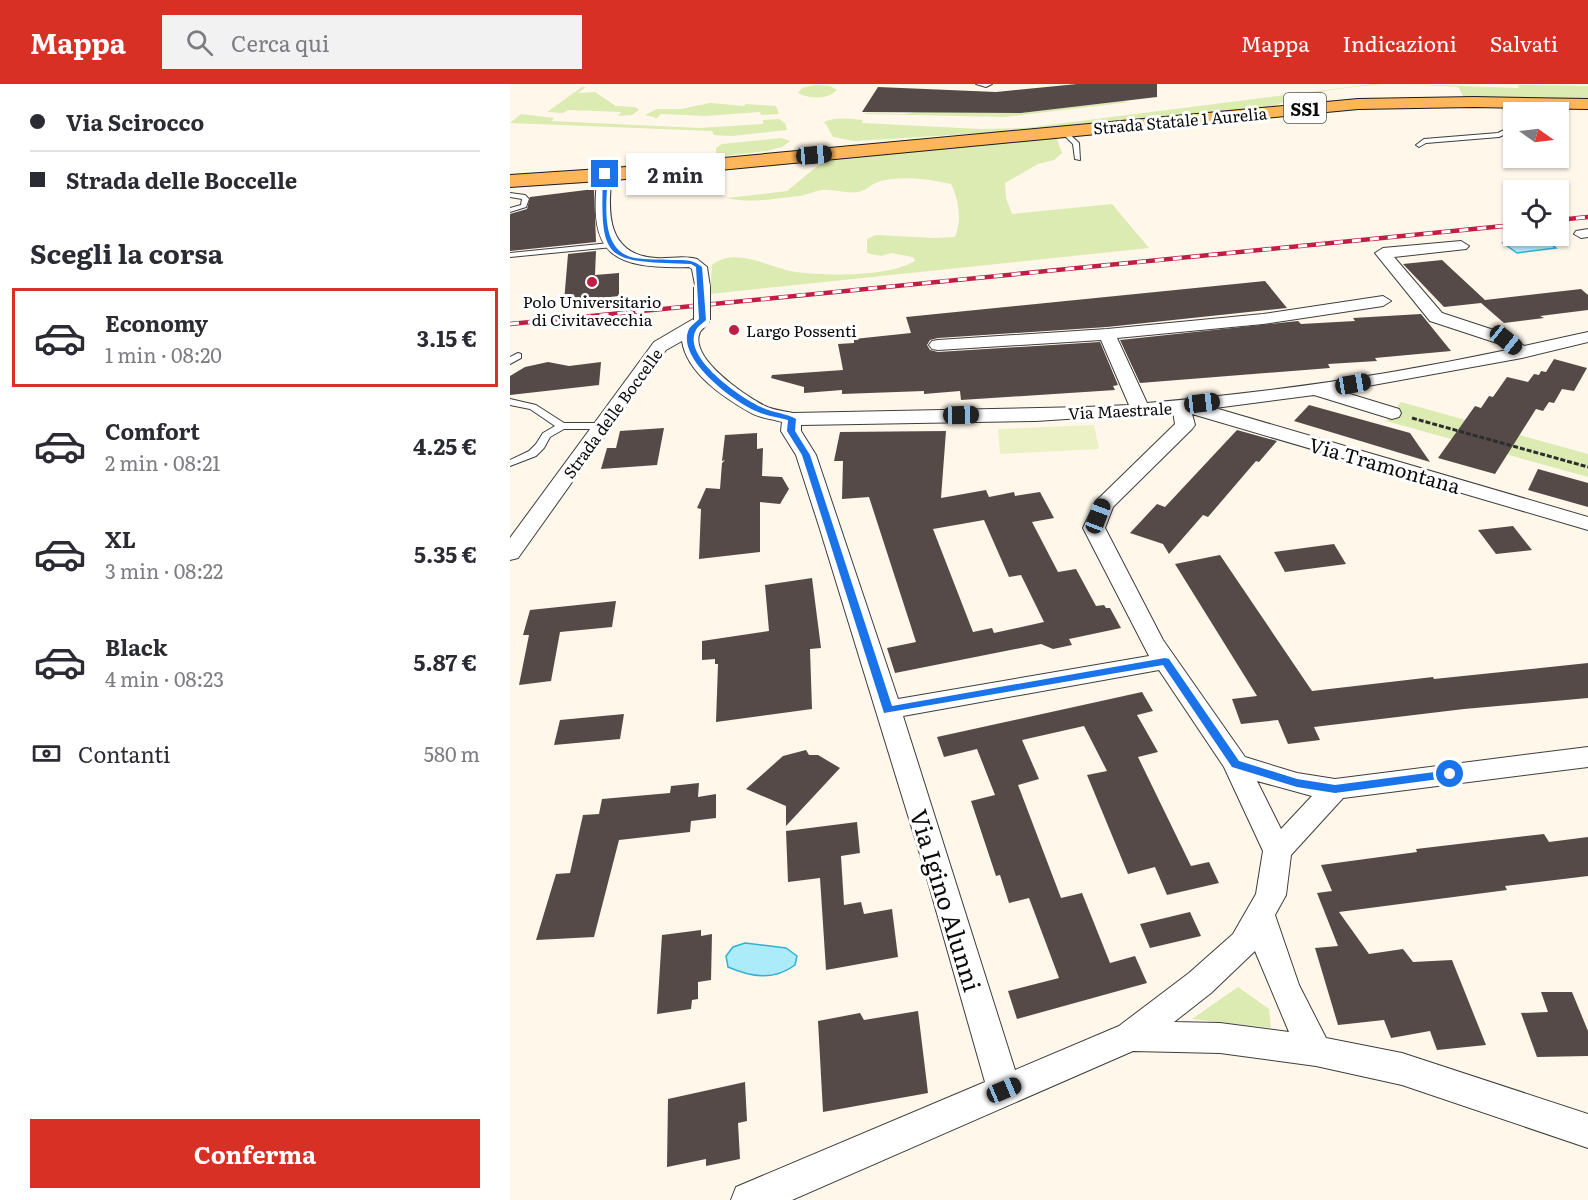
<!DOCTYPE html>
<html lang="it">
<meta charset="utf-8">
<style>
:root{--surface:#fff;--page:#f2f2f3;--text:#2b2b33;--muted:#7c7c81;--line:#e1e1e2;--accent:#d93025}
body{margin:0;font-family:Literata,serif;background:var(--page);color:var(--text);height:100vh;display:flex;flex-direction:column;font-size:22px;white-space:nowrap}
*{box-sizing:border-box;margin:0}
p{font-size:20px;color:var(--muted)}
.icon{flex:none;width:33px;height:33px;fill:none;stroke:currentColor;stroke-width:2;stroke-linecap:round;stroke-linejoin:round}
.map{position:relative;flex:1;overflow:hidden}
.side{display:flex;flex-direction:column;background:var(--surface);width:510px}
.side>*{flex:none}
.guide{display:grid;align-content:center;height:132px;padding:0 30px;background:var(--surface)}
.needle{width:39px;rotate:104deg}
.tools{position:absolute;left:993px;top:18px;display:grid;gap:12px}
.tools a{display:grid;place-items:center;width:66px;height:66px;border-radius:0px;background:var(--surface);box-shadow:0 2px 4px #0004;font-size:30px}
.end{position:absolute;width:27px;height:27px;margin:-14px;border:8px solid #1a73e8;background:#fff;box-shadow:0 0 0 3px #fff}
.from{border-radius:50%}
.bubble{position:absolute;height:42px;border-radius:0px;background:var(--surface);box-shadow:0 2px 4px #0004;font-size:20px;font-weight:700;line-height:42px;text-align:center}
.car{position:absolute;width:18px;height:36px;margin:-18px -9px;border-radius:8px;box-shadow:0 0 4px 2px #0007;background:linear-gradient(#222 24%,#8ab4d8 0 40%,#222 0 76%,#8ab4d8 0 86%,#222 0)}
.guide b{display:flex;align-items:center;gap:21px;height:57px;font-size:22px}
.guide b+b{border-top:2px solid var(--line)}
.guide i{width:15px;height:15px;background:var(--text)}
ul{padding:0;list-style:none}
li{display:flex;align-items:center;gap:18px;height:99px;margin:0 12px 9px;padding:0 18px;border:3px solid transparent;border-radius:0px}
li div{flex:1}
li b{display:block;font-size:22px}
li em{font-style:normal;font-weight:700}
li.on{border-color:var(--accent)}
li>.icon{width:54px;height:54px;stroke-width:1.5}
h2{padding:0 30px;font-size:27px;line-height:72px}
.pay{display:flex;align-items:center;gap:15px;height:66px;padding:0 30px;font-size:22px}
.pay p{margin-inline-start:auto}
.action{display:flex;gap:12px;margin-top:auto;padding:12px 30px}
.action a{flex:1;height:69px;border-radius:0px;background:var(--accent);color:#fff;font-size:24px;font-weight:700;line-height:69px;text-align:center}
header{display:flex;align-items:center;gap:36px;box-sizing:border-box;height:84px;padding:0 30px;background:var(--accent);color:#fff}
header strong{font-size:28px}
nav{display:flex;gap:33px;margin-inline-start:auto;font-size:21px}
.search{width:420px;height:54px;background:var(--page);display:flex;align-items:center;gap:15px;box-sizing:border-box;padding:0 21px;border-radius:0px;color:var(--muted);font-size:22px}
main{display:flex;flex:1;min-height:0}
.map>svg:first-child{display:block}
.green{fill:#dbebb2}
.pitch{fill:#ebf1c5}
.water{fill:#acebf9;stroke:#30b2d3;stroke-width:1.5}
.building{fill:#554a47;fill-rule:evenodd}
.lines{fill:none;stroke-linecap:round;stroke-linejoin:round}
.lane-casing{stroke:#3e3e3e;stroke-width:2}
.street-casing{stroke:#3e3e3e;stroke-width:2}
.primary-casing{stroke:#1c1c1c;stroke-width:2}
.path{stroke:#2d2d2d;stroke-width:3;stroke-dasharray:5 2;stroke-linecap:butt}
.lane{fill:#fff;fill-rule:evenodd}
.street{fill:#fff;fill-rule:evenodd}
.primary{fill:#ffb65a;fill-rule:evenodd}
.rail-casing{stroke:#c11e46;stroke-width:4.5}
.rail{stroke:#fff;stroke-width:3;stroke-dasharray:9;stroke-linecap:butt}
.street-bridge-casing{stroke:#3e3e3e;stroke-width:18;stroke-linecap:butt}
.street-bridge{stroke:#fff;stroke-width:16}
.route{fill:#1a73e8}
.poi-dot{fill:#c11e46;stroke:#fff;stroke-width:2}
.labels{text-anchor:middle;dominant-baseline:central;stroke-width:6;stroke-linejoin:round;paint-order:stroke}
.far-street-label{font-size:16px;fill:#0b0b0b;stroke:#fff}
.far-poi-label{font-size:16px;fill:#0b0b0b;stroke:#fff}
.shield{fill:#fff;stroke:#545454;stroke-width:1.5}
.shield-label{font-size:18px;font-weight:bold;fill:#0b0b0b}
.street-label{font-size:20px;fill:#0b0b0b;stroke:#fff}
.near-street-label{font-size:24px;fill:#0b0b0b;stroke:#fff}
</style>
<header>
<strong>Mappa</strong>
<div class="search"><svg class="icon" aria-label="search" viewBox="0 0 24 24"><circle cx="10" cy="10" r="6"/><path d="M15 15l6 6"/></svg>Cerca qui</div>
<nav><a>Mappa</a><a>Indicazioni</a><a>Salvati</a></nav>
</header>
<main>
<section class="side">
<div class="guide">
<b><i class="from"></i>Via Scirocco</b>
<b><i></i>Strada delle Boccelle</b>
</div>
<h2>Scegli la corsa</h2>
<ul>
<li class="on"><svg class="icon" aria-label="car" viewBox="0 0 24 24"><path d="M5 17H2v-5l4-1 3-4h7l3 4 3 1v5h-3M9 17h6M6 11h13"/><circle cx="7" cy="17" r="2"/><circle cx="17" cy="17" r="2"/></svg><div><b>Economy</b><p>1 min · 08:20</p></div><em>3.15 €</em></li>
<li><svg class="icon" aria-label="car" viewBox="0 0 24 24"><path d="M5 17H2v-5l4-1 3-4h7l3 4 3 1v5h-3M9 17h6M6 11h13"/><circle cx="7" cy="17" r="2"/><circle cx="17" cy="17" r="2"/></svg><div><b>Comfort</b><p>2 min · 08:21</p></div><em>4.25 €</em></li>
<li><svg class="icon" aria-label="car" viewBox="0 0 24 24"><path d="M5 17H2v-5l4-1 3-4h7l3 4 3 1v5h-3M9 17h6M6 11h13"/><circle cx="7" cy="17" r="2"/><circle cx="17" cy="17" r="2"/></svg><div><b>XL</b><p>3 min · 08:22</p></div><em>5.35 €</em></li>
<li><svg class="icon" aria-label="car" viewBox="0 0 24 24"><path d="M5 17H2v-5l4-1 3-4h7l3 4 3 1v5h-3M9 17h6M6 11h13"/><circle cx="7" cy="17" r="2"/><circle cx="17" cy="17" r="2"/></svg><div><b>Black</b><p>4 min · 08:23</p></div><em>5.87 €</em></li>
</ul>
<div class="pay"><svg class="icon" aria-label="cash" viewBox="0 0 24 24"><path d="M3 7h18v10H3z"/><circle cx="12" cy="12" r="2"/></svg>Contanti<p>580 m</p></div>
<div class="action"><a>Conferma</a></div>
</section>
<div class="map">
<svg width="1078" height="1116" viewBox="0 0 1078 1116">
<rect width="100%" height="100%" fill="#fff7ea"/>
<g class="green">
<path d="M863,0H876C838,3 795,7 760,24L539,45L344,57L323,53L316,40L313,39C324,32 340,35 353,36L352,39L471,45L515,44Z"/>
<path d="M894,0L1009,4L1008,1L1078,2V17L954,14L948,3Z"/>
<path d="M305,1L320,2L327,6C318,16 299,15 288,9L292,4Z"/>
<path d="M72,3H76L68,9L85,8L106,22L125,23L129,26L122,31L108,32L111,28L58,26L53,29L37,28Z"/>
<path d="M613,17L620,18L495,33L355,30L356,29L394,30L406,28L511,29Z"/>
<path d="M200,19L234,22L236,20L266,22L269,30L251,31L250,28L195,32L151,30L147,34L135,31L147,25H171Z"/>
<path d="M11,30L44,34L41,37L190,44L253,40V36L269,35L275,39L277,46L222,52L204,51L202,47L0,39Z"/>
<path d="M546,52L552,69L544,76L528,80L495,99L496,114L502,130L602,120L639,164L200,210L202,181C226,162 259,184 286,188C316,192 379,193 405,177L403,173L381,169L371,172L357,169V155L366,151L424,154L445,153C452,136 449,116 441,100C418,95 391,91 368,98C361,100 356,107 348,108C337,110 324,105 312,106C304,107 297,111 290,112C267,114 241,120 217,114L277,107L316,75Z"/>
<path d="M271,54L280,57L272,63L257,67L79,88L0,94V91L72,86L200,70L206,69V64L212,60Z"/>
<path d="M891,318L1078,370V393L876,337Z"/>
<path d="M728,903L759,925L761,944L682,935Z"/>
</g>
<path class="pitch" d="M584,341L589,365L490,370L488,345Z"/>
<g class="water">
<path d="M1032,154L1046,164L1007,169L993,159Z"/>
<path d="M235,859L276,864L287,872L285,881C264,897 241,893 218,883L216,872L223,863Z"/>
</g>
<g class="building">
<path d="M567,0H647V13L511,29L352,28L368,3L486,8Z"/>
<path d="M84,105L86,158L0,167V130L17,125L20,113Z"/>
<path d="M86,167L85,191L109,189V212L54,218L58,170Z"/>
<path d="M932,176L975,216L1071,205L1078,211V226L1030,232L1034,234L994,239L971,219L934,223L893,180Z"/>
<path d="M755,197L777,224L597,243L428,254L420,256L417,261L420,266L428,268L590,258L608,301L603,302L605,306L451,316L450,307L414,310V307L332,310V306L294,309V303L261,294L262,291L333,286L328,260L344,259V255L401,249L396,233Z"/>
<path d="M911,230L941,267L865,274L867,277L818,280L820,284L630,299L610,256L788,237L791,240L845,237L843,234Z"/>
<path d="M1044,275L1077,284L1064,307L1052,305L1044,319L1039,318L1033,327L1026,325L985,390L928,374L965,322L971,324L979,312L983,313L997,293L1018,298L1024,290L1029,291L1031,287L1036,288Z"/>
<path d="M38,278L59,282L91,278L89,301L0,311V292L15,283Z"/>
<path d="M799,321L900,349L920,378L784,337Z"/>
<path d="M154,344L147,381L91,385L97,364H106L110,347Z"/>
<path d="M727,346L767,357L749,378L746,377L698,433L693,431L659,470L653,460L620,449L647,420L655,423Z"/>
<path d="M436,347L431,414L476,406L479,413L504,408L505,412L530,408L544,434L522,438L548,488L566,485L586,522L594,521L596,524H600L611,544L559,555L562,561L543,565L531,560L385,589L377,564L406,558L359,413L332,415L333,377H324L330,348ZM474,436L499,493L511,491L534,538L484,549L482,544L463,548L423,445Z"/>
<path d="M247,349V365L253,364L252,392L272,393L279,405L270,420L250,418V468L189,475L191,425L187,424L196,404L210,405L212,379L215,376L212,377L215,351Z"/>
<path d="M1028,385L1078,399V423L1018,406Z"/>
<path d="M1003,442L1022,466L986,470L968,446Z"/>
<path d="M824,460L836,480L775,488L764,468Z"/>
<path d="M710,471L802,607L923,593L924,595L1078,579V614L954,625L804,643L810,656L778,660L768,636L731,640L722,615L747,612L665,480Z"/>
<path d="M302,494L311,564L300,565L302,625L206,638L208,580H205V575L192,576V557L259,547L255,501Z"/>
<path d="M106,517L102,543L50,548L41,597L9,601L19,551H13L20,526Z"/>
<path d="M632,608L643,627L627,631L648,668L628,673L681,782L699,778L709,799L657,811L645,783L618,790L577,691L597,687L574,642L512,656L529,695L508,701L551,814L572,809L600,879L625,872L637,899L507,935L498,907L549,894L519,814L499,819L490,791L486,792L461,717L485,711L467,665L434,673L427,653Z"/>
<path d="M114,630L110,655L44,661L50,636Z"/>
<path d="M296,666L299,671H308L330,684L276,742V722L236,705L273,672Z"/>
<path d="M189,699L188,713L206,710V734L181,737L180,748L109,756L84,853L26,856L46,790L60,789L73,731L89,730L92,715L160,709L161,702Z"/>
<path d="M347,738L350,769L331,772L334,821L351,818L354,830L382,825L388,873L316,886L310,794L278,798L276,747Z"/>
<path d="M1034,750L1039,758L1078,753V792L995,802L997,806L829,828L859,870L893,865L903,878L942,876L976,961L927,966L920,947L881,954L874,936L828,941L805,864L828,862L807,809L822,807L811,781L907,768L906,765Z"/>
<path d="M680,828L691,852L640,864L630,840Z"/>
<path d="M191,846V852L202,850L201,896L188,898V915L182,916L181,925L147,930L152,851Z"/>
<path d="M1031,908H1062L1078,947V972L1027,973L1011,929L1038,928Z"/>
<path d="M408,927L418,1009L313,1028L308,937L350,929L354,936Z"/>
<path d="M235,998L237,1037L228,1039L230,1075L196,1082V1075L157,1083L158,1015Z"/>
</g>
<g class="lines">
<g class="lane-casing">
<g id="lane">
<path d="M1012,16L1015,18V28H1009V18Z"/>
<path d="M1004,41V46L989,53L916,59L909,63L906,61L914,55L988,49Z"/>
<path d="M551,46H555L569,59L570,76L565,75L563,60L551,48Z"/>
<path d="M0,109L15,111L19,115L16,123L0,128V124L11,121L12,115L0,113Z"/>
<path d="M100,159L104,161L103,163L0,173V169Z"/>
<path d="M8,269L11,270V274L0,280V273Z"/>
<path d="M0,315L26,321L54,339H92L97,342L92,345H54L40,353L34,364L26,372L0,382V376L19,367L26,360L33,349L45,342L20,325L0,321Z"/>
</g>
</g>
<g class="street-casing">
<g id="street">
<path d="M466,0H482L476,3Z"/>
<path d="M95,86L102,90C97,129 97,171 146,174C159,175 174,171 187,175L197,183L200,203L198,206H186L182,185L179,183C103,185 77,172 88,90Z"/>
<path d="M1078,145V153L1071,154L1064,150L1066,147Z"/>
<path d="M951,157L959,162L956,165L884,173L932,229L1002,252L1014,262L1078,248V258L1012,274L830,307L889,325L891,329L889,333L882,335L804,311L705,324L1078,433V446L682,330L685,341L682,345L603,423L595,444L653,556L735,673L787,689L825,695L1078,663V683L833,714L781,771L776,811L765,831L789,901L816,954L892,969L1078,1030V1064L892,1001L806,982L710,969L623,967L282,1116H221L226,1103L475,998L412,777L309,442L286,371L271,347L272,338C262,335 250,334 241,329C213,313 177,289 172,257L156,266L8,474L0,476V454L144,258L185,234H197L199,238C197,241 192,245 190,248C178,274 236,312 255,322C263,326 274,327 283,329L575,323L619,321L591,256L428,266L422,265L419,261L422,257L428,256L597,245L753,230L873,212L881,217L873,222L753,240L607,254L637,319C758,309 879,291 997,266L990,260L920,237L865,169L873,164ZM663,328L665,340L586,417L573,444L639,572L388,615L306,371L291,347V341L526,337ZM649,586L714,683L753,767L746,810L723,850L679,889L609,942L505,986L393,632ZM747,697L802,712L771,745ZM745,867L779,948L710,939L664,938L701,909Z"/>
</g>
</g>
<g class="primary-casing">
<path id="primary" d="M964,13L1078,15V25L964,23L848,25L105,96L0,103V91L105,84L848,15Z"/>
</g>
<path class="path" d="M902,334L1078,383"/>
<use href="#lane" class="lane"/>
<use href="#street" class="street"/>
<use href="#primary" class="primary"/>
<g class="rail-casing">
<g id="rail">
<path d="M1048,136L1078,133"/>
<path d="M0,240L1004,141"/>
</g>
</g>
<use href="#rail" class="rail"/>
<g class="street-bridge-casing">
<path id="street-bridge" d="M192,203V236"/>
</g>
<use href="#street-bridge" class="street-bridge"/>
</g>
<path class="route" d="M95,89L98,90C97,117 88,167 125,174C137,176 150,175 162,176C173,176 183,175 192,183L196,236C193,239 188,242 186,246C171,273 231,314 251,323C262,329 276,329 286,335L285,347L300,371L382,622L655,574L659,575L729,677L787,695L825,701L940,686L945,690L944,693L825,709L787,703L722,683L653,581L374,629L292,371L277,347L278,336C268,333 256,332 246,327C224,318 165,274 179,245C181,242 186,238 189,235L186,183L181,180C95,177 90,179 93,90Z"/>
<g class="poi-dot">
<circle cx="82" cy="198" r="6"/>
<circle cx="224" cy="246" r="6"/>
</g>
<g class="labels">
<g class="far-street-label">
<text transform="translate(670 36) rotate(-5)">Strada Statale 1 Aurelia</text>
<text transform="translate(610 326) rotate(-3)">Via Maestrale</text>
<text transform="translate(102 329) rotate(-54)">Strada delle Boccelle</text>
</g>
<g class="far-poi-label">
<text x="82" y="217">Polo Universitario<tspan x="82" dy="18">di Civitavecchia</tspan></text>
<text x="236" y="246" text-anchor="start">Largo Possenti</text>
</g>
<rect class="shield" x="774" y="9" width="42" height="30" rx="4.5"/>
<g class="shield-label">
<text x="795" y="24">SS1</text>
</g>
<g class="street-label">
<text transform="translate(875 380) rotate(16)">Via Tramontana</text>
</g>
<g class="near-street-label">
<text transform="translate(437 816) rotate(73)">Via Igino Alunni</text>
</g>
</g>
</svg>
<div class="tools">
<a><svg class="needle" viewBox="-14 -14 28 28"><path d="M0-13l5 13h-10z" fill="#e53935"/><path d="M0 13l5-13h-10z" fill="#7c7c81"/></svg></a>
<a><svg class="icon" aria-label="locate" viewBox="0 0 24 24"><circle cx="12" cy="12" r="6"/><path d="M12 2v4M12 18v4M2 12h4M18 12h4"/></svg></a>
</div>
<i class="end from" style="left:940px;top:690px"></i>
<i class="end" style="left:95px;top:90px"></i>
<div class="bubble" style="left:116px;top:69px;width:99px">2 min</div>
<i class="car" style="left:304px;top:71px;rotate:85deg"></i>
<i class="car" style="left:996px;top:256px;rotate:129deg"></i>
<i class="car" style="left:843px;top:300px;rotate:80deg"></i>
<i class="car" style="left:692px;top:319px;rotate:83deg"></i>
<i class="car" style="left:451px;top:331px;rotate:89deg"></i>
<i class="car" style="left:588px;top:432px;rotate:21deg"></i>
<i class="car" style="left:494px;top:1006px;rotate:67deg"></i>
</div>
</main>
